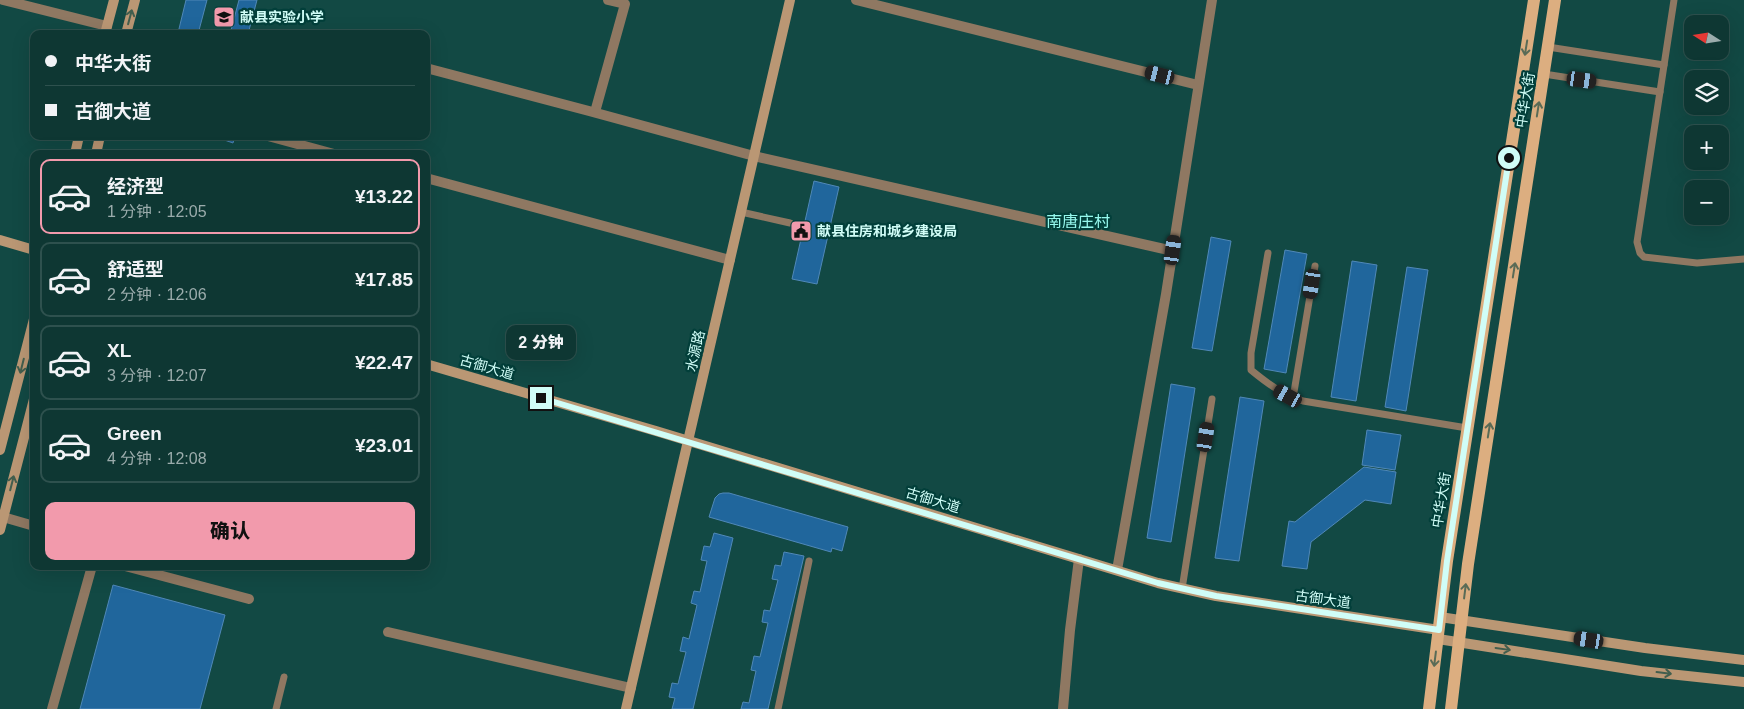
<!DOCTYPE html>
<html lang="zh">
<meta charset="utf-8">
<style>
:root{--surface:#0e3733;--page:#173f3b;--text:#f1f3f6;--muted:#9bacac;--line:#2e514e;--accent:#f29aac}
body{margin:0;font-family:Helvetica,"Noto Sans SC",sans-serif;background:var(--page);color:var(--text);height:100vh;display:flex;flex-direction:column;font-size:19px;white-space:nowrap}
*{box-sizing:border-box;margin:0}
p{font-size:16px;color:var(--muted)}
.icon{flex:none;width:28px;height:28px;fill:none;stroke:currentColor;stroke-width:2;stroke-linecap:round;stroke-linejoin:round}
.map{position:relative;flex:1;overflow:hidden}
.sheet{position:absolute;left:30px;top:150px;width:400px;height:420px;display:flex;flex-direction:column;background:var(--surface);border-radius:10px;box-shadow:0 5px 20px #0002,0 0 0 1px var(--line)}
.sheet>*{flex:none}
.guide{position:absolute;left:30px;top:30px;width:400px;height:110px;border-radius:10px;box-shadow:0 5px 20px #0002,0 0 0 1px var(--line);display:grid;align-content:center;height:110px;padding:0 15px;background:var(--surface)}
.needle{width:32px;rotate:282deg}
.controls{position:absolute;left:1684px;top:15px;display:grid;gap:10px}
.controls a{display:grid;place-items:center;width:45px;height:45px;border-radius:10px;background:var(--surface);box-shadow:0 5px 20px #0002,0 0 0 1px var(--line);font-size:25px}
.end{position:absolute;width:22px;height:22px;margin:-11px;border:6px solid #d0fdf7;background:#111;box-shadow:0 0 0 2px #111}
.from{border-radius:50%}
.bubble{position:absolute;height:35px;border-radius:10px;background:var(--surface);box-shadow:0 5px 20px #0002,0 0 0 1px var(--line);font-size:16px;font-weight:800;line-height:35px;text-align:center}
.car{position:absolute;width:15px;height:30px;margin:-15px -8px;border-radius:6px;box-shadow:0 0 4px 1px #0007;background:linear-gradient(#222 24%,#8ab4d8 0 40%,#222 0 76%,#8ab4d8 0 86%,#222 0)}
.guide b{display:flex;align-items:center;gap:18px;height:48px;font-size:19px}
.guide b+b{border-top:1px solid var(--line)}
.guide i{width:12px;height:12px;background:var(--text)}
ul{padding:9px 0 0;list-style:none}
li{display:flex;align-items:center;gap:15px;height:75px;margin:0 10px 8px;padding:0 5px;border:2px solid var(--line);border-radius:10px}
li div{flex:1}
li b{display:block;font-size:19px}
li em{font-style:normal;font-weight:800}
li.on{border-color:var(--accent)}
li>.icon{width:45px;height:45px;stroke-width:1.5}
.cta{display:flex;gap:10px;margin-top:auto;padding:10px 15px}
.cta a{flex:1;height:58px;border-radius:10px;background:var(--accent);color:#111;font-size:20px;font-weight:800;line-height:58px;text-align:center}
.map>svg:first-child{display:block}
.building{fill:#20669c;stroke:#5088b8}
.lines{fill:none;stroke-linecap:round;stroke-linejoin:round}
.lane{stroke:#8f7862;stroke-width:7}
.street{stroke:#8f7862;stroke-width:10}
.secondary{stroke:#ba9774;stroke-width:10}
.primary{stroke:#dcae80;stroke-width:12}
.oneway{stroke:#425e4e}
.oneway2{stroke:#596b56}
.route{stroke:#d0fdf7;stroke-width:6}
.labels{text-anchor:middle;dominant-baseline:central;stroke-width:4.5;stroke-linejoin:round;paint-order:stroke}
.poi-label{font-size:14px;font-weight:bold;fill:#d0fdf7;stroke:#023f3a;text-anchor:start}
.street-label{font-size:14px;fill:#d0fdf7;stroke:#023f3a}
.quarter-label{font-size:16px;fill:#96f8ed;stroke:#023f3a}
</style>
<div class="map">
<svg width="1744" height="709" viewBox="0 0 1744 709">
<rect width="100%" height="100%" fill="#124944"/>
<g class="building">
<path d="M186,0H207L198,34L178,33Z"/>
<path d="M239,0H257L248,34H230Z"/>
<path d="M213,136H235L233,143Z"/>
<path d="M814,181L839,187L817,284L792,279Z"/>
<path d="M1211,237L1231,241L1212,351L1192,348Z"/>
<path d="M1285,250L1307,254L1286,373L1264,369Z"/>
<path d="M1352,261L1377,265L1356,401L1331,397Z"/>
<path d="M1407,267L1428,270L1406,411L1385,407Z"/>
<path d="M1171,384L1195,388L1171,542L1147,538Z"/>
<path d="M1240,397L1264,401L1239,561L1215,558Z"/>
<path d="M1367,430L1401,435L1395,470L1362,465Z"/>
<path d="M1364,467L1396,472L1391,504L1365,500L1311,542L1307,569L1282,566L1289,521L1295,522Z"/>
<path d="M723,493H729L848,527L842,551L832,548L831,552L709,517L715,498L719,494Z"/>
<path d="M714,533L733,538L693,709H672L675,698L669,697L672,683L678,684L686,652L680,651L683,637L689,639L697,605L691,603L694,591L700,592L707,561L701,560L704,546L710,547Z"/>
<path d="M784,552L804,556L768,709H741L743,702L749,703L756,671L751,670L754,656L760,657L768,623L762,622L764,610L770,611L778,580L772,579L775,565L781,566Z"/>
<path d="M113,585L225,615L200,709H80Z"/>
</g>
<g class="lines">
<g class="lane">
<path d="M1674,0L1637,242L1640,253L1644,257L1697,263L1744,259"/>
<path d="M1548,47L1664,65"/>
<path d="M1544,74L1660,92"/>
<path d="M741,212L790,223"/>
<path d="M1268,253L1251,353V370C1268,384 1282,394 1303,401L1467,428"/>
<path d="M1293,398L1315,266"/>
<path d="M1182,589L1212,399"/>
<path d="M276,709L284,677"/>
<path d="M778,709L809,561"/>
</g>
<g class="street">
<path d="M3,0L107,26"/>
<path d="M856,0L1198,85"/>
<path d="M426,68L589,111L754,156L1173,251"/>
<path d="M595,112L625,4L608,0"/>
<path d="M268,136L334,154"/>
<path d="M426,178L730,260"/>
<path d="M3,517L34,526"/>
<path d="M125,566L249,599"/>
<path d="M1117,570L1166,294L1212,0"/>
<path d="M388,632L631,688"/>
<path d="M52,709L92,566"/>
<path d="M1063,709L1070,630L1079,559"/>
</g>
<g class="secondary">
<path d="M105,34L114,0"/>
<path d="M126,34L135,0"/>
<path d="M75,154L79,136"/>
<path d="M96,154L100,136"/>
<path d="M0,240L34,250"/>
<path d="M426,364L656,431L1158,583L1216,596L1439,630"/>
<path d="M0,450L34,319"/>
<path d="M0,530L34,399"/>
<path d="M1440,617L1645,648L1744,660"/>
<path d="M1438,639L1641,671L1744,682"/>
<path d="M626,709L790,0"/>
</g>
<g class="primary">
<path d="M1429,709L1447,561L1534,0"/>
<path d="M1451,709L1468,564L1555,0"/>
</g>
</g>
<defs><path id="oneway-shaft" d="M-6 0H5M1.5-3L5.5 0L1.5 3" fill="none" stroke-width="1.6" stroke-linecap="round" stroke-linejoin="round" transform="scale(1.25)"/></defs>
<g class="oneway">
<use href="#oneway-shaft" transform="translate(130 17) rotate(-75)"/>
<use href="#oneway-shaft" transform="translate(22 366) rotate(104)"/>
<use href="#oneway-shaft" transform="translate(12 483) rotate(-76)"/>
<use href="#oneway-shaft" transform="translate(1503 649) rotate(8)"/>
<use href="#oneway-shaft" transform="translate(1664 673) rotate(7)"/>
</g>
<g class="oneway2">
<use href="#oneway-shaft" transform="translate(1526 48) rotate(99)"/>
<use href="#oneway-shaft" transform="translate(1538 109) rotate(-81)"/>
<use href="#oneway-shaft" transform="translate(1514 270) rotate(-81)"/>
<use href="#oneway-shaft" transform="translate(1489 430) rotate(-81)"/>
<use href="#oneway-shaft" transform="translate(1465 591) rotate(-83)"/>
<use href="#oneway-shaft" transform="translate(1435 659) rotate(97)"/>
</g>
<g class="lines">
<path class="route" d="M541,398L1158,583L1216,596L1439,630L1447,561L1509,158"/>
</g>
<defs>
<g id="school-square" transform="scale(1.125)"><rect x="-9" y="-9" width="18" height="18" rx="4" fill="#f29aac" stroke="#023f3a"/><path d="M0-5L7-2L0 1L-7-2ZM-4 1L0 2.5L4 1V4Q0 6-4 4Z" fill="#111"/></g>
<g id="civic-square" transform="scale(1.125)"><rect x="-9" y="-9" width="18" height="18" rx="4" fill="#f29aac" stroke="#023f3a"/><path d="M-.6-6.5H3V-4.5H.6V-3L4-1V1h2V6H-6V1h2V-1L-.6-3ZM-1.2 2.5V6h2.4V2.5Z" fill="#111"/></g>
</defs>
<g fill-rule="evenodd">
<use href="#school-square" x="224" y="17"/>
<use href="#civic-square" x="801" y="231"/>
</g>
<g class="labels">
<g class="poi-label">
<text x="240" y="17">献县实验小学</text>
<text x="817" y="231">献县住房和城乡建设局</text>
</g>
<g class="street-label">
<text transform="translate(1525 100) rotate(-81)">中华大街</text>
<text transform="translate(695 351) rotate(-77)">水源路</text>
<text transform="translate(487 367) rotate(16)">古御大道</text>
<text transform="translate(933 500) rotate(17)">古御大道</text>
<text transform="translate(1441 500) rotate(-81)">中华大街</text>
<text transform="translate(1323 599) rotate(8)">古御大道</text>
</g>
<g class="quarter-label">
<text x="1078" y="221">南唐庄村</text>
</g>
</g>
</svg>
<div class="controls">
<a><svg class="needle" viewBox="-14 -14 28 28"><path d="M0-13l5 13h-10z" fill="#e53935"/><path d="M0 13l5-13h-10z" fill="#9bacac"/></svg></a>
<a><svg class="icon" aria-label="layers" viewBox="0 0 24 24"><path d="M12 4l9 5-9 5-9-5zM3 14l9 5 9-5"/></svg></a>
<a>+</a>
<a>−</a>
</div>
<i class="end from" style="left:1509px;top:158px"></i>
<i class="end" style="left:541px;top:398px"></i>
<div class="bubble" style="left:506px;top:325px;width:70px">2 分钟</div>
<i class="car" style="left:1160px;top:75px;rotate:284deg"></i>
<i class="car" style="left:1582px;top:80px;rotate:98deg"></i>
<i class="car" style="left:1173px;top:250px;rotate:8deg"></i>
<i class="car" style="left:1312px;top:284px;rotate:189deg"></i>
<i class="car" style="left:1288px;top:396px;rotate:299deg"></i>
<i class="car" style="left:1206px;top:437px;rotate:9deg"></i>
<i class="car" style="left:1589px;top:640px;rotate:279deg"></i>
<div class="guide">
<b><i class="from"></i>中华大街</b>
<b><i></i>古御大道</b>
</div>
<section class="sheet">
<ul>
<li class="on"><svg class="icon" aria-label="car" viewBox="0 0 24 24"><path d="M5 17H2v-5l4-1 3-4h7l3 4 3 1v5h-3M9 17h6M6 11h13"/><circle cx="7" cy="17" r="2"/><circle cx="17" cy="17" r="2"/></svg><div><b>经济型</b><p>1 分钟 · 12:05</p></div><em>¥13.22</em></li>
<li><svg class="icon" aria-label="car" viewBox="0 0 24 24"><path d="M5 17H2v-5l4-1 3-4h7l3 4 3 1v5h-3M9 17h6M6 11h13"/><circle cx="7" cy="17" r="2"/><circle cx="17" cy="17" r="2"/></svg><div><b>舒适型</b><p>2 分钟 · 12:06</p></div><em>¥17.85</em></li>
<li><svg class="icon" aria-label="car" viewBox="0 0 24 24"><path d="M5 17H2v-5l4-1 3-4h7l3 4 3 1v5h-3M9 17h6M6 11h13"/><circle cx="7" cy="17" r="2"/><circle cx="17" cy="17" r="2"/></svg><div><b>XL</b><p>3 分钟 · 12:07</p></div><em>¥22.47</em></li>
<li><svg class="icon" aria-label="car" viewBox="0 0 24 24"><path d="M5 17H2v-5l4-1 3-4h7l3 4 3 1v5h-3M9 17h6M6 11h13"/><circle cx="7" cy="17" r="2"/><circle cx="17" cy="17" r="2"/></svg><div><b>Green</b><p>4 分钟 · 12:08</p></div><em>¥23.01</em></li>
</ul>
<div class="cta"><a>确认</a></div>
</section>
</div>
